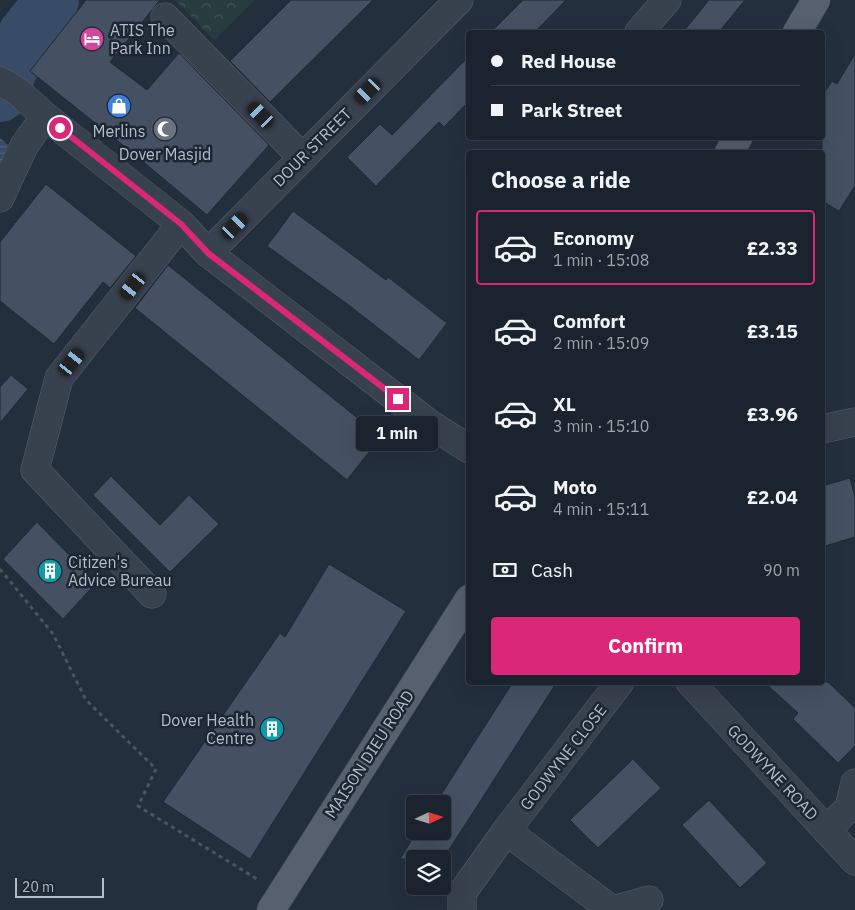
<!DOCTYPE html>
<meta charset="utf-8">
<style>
:root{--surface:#1b232e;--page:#282f3a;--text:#f1f3f6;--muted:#a0a4aa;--line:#39404a;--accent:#db2777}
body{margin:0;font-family:"IBM Plex Sans",sans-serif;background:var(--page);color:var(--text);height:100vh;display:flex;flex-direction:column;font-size:19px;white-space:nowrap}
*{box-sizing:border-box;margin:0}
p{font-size:16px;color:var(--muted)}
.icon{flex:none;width:28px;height:28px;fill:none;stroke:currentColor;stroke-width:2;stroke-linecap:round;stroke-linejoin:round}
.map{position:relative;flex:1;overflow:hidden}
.drawer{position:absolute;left:466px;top:150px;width:359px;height:535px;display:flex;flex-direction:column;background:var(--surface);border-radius:5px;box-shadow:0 5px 20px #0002,0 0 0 1px var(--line)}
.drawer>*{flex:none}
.guide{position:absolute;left:466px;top:30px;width:359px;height:110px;border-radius:5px;box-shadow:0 5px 20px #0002,0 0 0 1px var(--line);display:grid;align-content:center;height:110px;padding:0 25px;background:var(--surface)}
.needle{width:32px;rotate:86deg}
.buttons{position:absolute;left:406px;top:795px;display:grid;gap:10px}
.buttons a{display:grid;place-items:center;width:45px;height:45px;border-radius:5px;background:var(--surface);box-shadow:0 5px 20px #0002,0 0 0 1px var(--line);font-size:25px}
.scale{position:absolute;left:15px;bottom:12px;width:89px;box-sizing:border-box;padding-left:5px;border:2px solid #b4bcc9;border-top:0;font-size:14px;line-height:18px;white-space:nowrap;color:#b4bcc9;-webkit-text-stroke:4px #1d2633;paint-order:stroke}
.end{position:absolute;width:22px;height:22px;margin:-11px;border:6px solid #db2777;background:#fff;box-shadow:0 0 0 2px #fff}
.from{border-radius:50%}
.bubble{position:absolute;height:35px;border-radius:5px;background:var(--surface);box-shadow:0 5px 20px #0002,0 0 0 1px var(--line);font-size:16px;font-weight:700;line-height:35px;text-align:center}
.car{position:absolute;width:15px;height:30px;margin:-15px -8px;border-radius:6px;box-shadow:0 0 4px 1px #0007;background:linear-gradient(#222 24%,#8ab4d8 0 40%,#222 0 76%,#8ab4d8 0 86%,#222 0)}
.guide b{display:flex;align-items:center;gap:18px;height:48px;font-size:19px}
.guide b+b{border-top:1px solid var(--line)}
.guide i{width:12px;height:12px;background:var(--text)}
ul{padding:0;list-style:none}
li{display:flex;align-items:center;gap:15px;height:75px;margin:0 10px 8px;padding:0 15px;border:2px solid transparent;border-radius:5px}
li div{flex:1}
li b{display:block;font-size:19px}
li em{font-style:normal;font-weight:700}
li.on{border-color:var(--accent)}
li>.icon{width:45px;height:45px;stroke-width:1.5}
h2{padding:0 25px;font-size:22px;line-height:60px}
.pay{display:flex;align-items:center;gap:12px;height:55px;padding:0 25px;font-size:19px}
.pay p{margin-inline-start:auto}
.action{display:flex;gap:10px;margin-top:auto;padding:10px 25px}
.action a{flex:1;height:58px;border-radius:5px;background:var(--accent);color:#fff;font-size:20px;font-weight:700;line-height:58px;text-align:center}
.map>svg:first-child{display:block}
.park{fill:url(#park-crowns)}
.water{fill:url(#water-rules)}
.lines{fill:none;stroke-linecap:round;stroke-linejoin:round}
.river{stroke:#394c67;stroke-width:54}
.building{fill:#455162;stroke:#1f2835}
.minor-casing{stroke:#565f6c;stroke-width:29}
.major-casing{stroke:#414a57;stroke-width:29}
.path{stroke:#44595c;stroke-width:3;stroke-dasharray:4 4;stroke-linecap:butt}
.minor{stroke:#38414e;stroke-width:28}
.major{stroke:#56606e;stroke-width:28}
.route{stroke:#db2777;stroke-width:6}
.labels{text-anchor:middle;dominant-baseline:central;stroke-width:5;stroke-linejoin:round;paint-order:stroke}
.poi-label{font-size:16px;fill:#b4bcc9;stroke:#1d2633;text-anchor:start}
.street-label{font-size:16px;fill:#b4bcc9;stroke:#1d2633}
</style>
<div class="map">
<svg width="855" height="910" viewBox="0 0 855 910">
<defs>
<pattern id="park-crowns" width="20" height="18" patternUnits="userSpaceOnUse" patternTransform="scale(1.25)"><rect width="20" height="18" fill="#263c3f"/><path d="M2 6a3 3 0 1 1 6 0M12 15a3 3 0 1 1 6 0" fill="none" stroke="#435659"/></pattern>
<pattern id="water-rules" width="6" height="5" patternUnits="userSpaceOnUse" patternTransform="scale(1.25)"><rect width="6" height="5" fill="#394c67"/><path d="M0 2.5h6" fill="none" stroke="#53647b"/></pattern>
</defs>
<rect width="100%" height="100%" fill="#242f3e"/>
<path class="park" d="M175,0H255L214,40Z"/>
<path class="water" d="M0,138L8,145L0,166Z"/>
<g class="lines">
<path class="river" d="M0,95L25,34L52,0"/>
</g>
<g class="building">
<path d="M86,0H160L110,62L147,90L179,53L269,145L207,215L129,150L30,71Z"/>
<path d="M291,0H373L270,102L230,61Z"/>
<path d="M523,0H566L535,32H491Z"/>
<path d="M709,0H745L719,32H683Z"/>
<path d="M855,54V186L839,211L822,201V96L832,81L837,84Z"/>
<path d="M469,56V101L444,127L439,122L376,186L347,157L380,124L392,135Z"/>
<path d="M46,184L136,256L110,288L103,282L54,344L0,301V242Z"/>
<path d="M293,211L386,280L388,277L447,323L419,360L350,306L267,246Z"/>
<path d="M168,265L381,437L347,480L135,308Z"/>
<path d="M11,375L28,389L0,423V387Z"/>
<path d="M111,476L160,525L189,495L219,524L170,572L93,495Z"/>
<path d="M850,478L855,497V537L822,547V486Z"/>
<path d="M37,522L96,583L63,619L3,559Z"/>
<path d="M329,564L406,611L250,859L163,802L280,633L285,637Z"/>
<path d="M513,682H557L443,859H400L417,831H442V804H435Z"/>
<path d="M764,682H828L855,708V746L838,763L793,719L798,713Z"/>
<path d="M633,759L661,788L598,848L570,820Z"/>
<path d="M709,800L767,863L740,888L682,825Z"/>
</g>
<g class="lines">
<g class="minor-casing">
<g id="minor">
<path d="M165,17L302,157"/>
<path d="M639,32L667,0"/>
<path d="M0,81L17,91L45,116L181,224L208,253L430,424L469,449"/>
<path d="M0,198L24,146L45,116"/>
<path d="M208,253L459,0"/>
<path d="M822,429L855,422"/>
<path d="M152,594L35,470L59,378L181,224"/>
<path d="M690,682L855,861"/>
<path d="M826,830L849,808L855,783"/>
<path d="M506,831L612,910"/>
<path d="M462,910V893L506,831L620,682"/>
<path d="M614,910L649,900"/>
</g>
</g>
<g class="major-casing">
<g id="major">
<path d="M797,32L816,0"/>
<path d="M729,152L738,138"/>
<path d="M271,910L469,599"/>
</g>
</g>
<path class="path" d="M0,569L53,634L86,700L156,769L138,806L257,879"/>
<use href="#minor" class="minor"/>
<use href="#major" class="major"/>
</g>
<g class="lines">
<path class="route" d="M60,128L181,224L208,253L398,399"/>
</g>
<defs>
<g id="hotel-disc" transform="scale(1.25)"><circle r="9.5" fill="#d1479c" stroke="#1d2633"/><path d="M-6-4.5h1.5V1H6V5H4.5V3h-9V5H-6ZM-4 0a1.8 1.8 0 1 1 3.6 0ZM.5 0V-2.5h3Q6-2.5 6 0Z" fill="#fff"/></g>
<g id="shop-disc" transform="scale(1.25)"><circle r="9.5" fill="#3f7fe0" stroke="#1d2633"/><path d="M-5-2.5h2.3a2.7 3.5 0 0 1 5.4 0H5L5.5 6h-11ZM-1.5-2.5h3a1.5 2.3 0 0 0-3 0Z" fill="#fff"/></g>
<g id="mosque-disc" transform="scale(1.25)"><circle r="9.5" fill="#6b7280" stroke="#1d2633"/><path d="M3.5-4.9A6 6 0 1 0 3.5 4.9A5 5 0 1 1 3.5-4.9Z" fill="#fff"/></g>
<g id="building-disc" transform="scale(1.25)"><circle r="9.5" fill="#0f9aa8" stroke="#1d2633"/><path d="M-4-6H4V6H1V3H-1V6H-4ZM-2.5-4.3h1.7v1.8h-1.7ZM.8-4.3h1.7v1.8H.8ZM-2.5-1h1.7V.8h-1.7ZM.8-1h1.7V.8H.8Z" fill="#fff"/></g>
</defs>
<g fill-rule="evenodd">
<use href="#hotel-disc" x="92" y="39"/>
<use href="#shop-disc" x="119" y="106"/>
<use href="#mosque-disc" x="165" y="129"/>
<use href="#building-disc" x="50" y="571"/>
<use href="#building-disc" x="272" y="729"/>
</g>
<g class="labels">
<g class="poi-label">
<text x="110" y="30">ATIS The<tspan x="110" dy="18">Park Inn</tspan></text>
<text x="119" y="131" text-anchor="middle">Merlins</text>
<text x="165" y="154" text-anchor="middle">Dover Masjid</text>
<text x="68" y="562">Citizen's<tspan x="68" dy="18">Advice Bureau</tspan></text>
<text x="254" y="720" text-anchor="end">Dover Health<tspan x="254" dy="18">Centre</tspan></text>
</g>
<g class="street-label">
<text transform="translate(312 147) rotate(-45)">DOUR STREET</text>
<text transform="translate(369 754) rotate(-57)">MAISON DIEU ROAD</text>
<text transform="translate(563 757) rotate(-52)">GODWYNE CLOSE</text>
<text transform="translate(773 772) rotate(47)">GODWYNE ROAD</text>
</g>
</g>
</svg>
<div class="buttons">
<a><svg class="needle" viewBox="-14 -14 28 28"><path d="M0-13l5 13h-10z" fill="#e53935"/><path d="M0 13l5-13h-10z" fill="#a0a4aa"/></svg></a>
<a><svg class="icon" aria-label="layers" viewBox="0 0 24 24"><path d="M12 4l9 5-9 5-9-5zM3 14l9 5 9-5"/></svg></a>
</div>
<div class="scale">20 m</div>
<i class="end from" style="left:60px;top:128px"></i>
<i class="end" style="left:398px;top:399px"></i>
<div class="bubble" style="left:356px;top:416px;width:82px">1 min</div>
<i class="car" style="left:368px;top:91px;rotate:225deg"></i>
<i class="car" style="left:261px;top:115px;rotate:316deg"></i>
<i class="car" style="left:235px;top:226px;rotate:44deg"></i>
<i class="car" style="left:133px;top:286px;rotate:219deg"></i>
<i class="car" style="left:72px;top:362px;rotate:39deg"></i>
<div class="guide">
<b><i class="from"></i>Red House</b>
<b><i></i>Park Street</b>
</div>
<section class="drawer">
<h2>Choose a ride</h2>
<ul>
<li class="on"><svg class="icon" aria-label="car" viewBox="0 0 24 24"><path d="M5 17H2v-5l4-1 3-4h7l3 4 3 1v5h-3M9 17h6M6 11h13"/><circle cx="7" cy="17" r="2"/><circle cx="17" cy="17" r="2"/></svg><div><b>Economy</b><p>1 min · 15:08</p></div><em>£2.33</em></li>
<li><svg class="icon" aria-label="car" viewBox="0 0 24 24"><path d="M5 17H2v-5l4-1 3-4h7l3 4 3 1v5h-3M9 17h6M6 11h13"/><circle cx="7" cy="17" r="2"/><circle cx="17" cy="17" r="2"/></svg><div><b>Comfort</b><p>2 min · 15:09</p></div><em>£3.15</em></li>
<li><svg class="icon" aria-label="car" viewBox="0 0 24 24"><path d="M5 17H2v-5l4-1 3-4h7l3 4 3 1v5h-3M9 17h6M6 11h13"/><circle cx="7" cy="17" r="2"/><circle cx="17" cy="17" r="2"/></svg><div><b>XL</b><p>3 min · 15:10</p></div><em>£3.96</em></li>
<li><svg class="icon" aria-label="car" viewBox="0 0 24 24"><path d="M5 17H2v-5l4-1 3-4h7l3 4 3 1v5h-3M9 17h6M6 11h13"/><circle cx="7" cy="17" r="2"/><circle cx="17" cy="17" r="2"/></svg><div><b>Moto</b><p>4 min · 15:11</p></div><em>£2.04</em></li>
</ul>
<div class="pay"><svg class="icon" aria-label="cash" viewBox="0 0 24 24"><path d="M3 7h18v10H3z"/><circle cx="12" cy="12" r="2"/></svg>Cash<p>90 m</p></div>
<div class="action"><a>Confirm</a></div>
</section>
</div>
